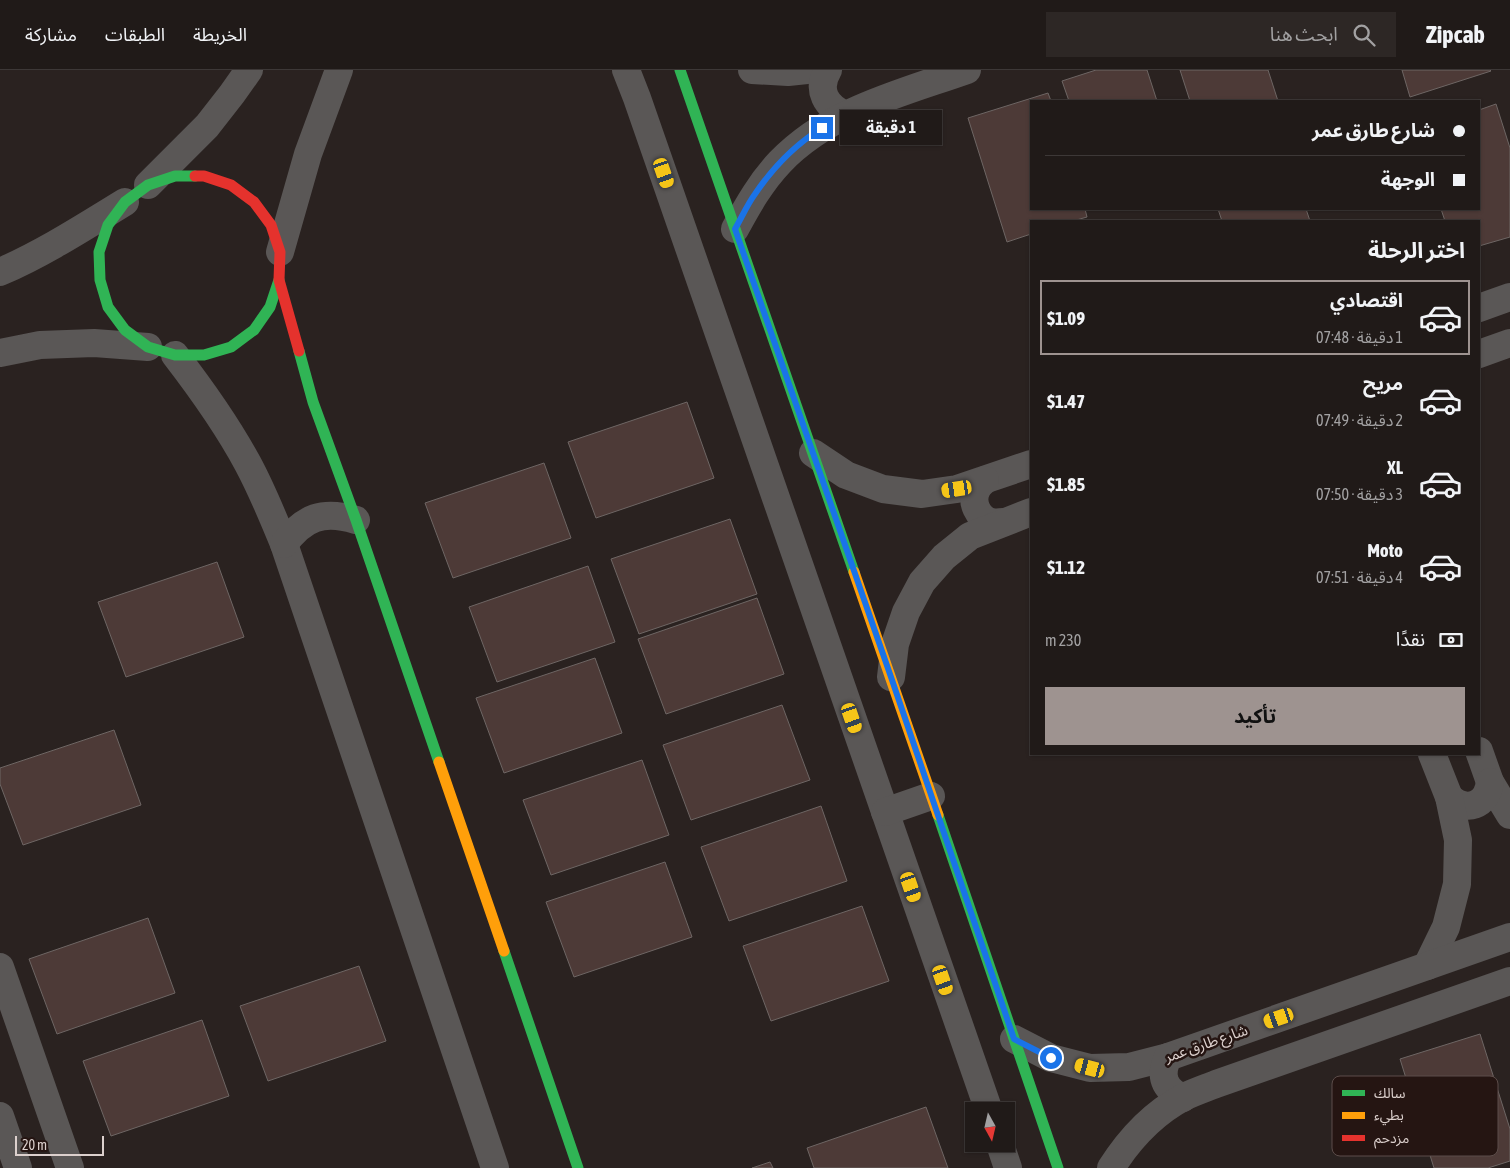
<!DOCTYPE html>
<html lang="ar">
<meta charset="utf-8">
<style>
:root{--surface:#201a18;--page:#2d2725;--text:#f1f3f6;--muted:#a2a1a2;--line:#3d3837;--accent:#9e9390}
body{margin:0;font-family:"Asap Condensed","Noto Sans Arabic",sans-serif;background:var(--page);color:var(--text);direction:rtl;height:100vh;display:flex;flex-direction:column;font-size:19px;white-space:nowrap}
*{box-sizing:border-box;margin:0}
p{font-size:16px;color:var(--muted)}
.icon{flex:none;width:28px;height:28px;fill:none;stroke:currentColor;stroke-width:2;stroke-linecap:round;stroke-linejoin:round}
.map{position:relative;flex:1;overflow:hidden;direction:ltr}
.details{position:absolute;left:1030px;top:150px;width:450px;height:535px;display:flex;flex-direction:column;background:var(--surface);border-radius:0px;box-shadow:0 1px 4px #0004,0 0 0 1px var(--line);direction:rtl}
.details>*{flex:none}
.top-card{position:absolute;left:1030px;top:30px;width:450px;height:110px;border-radius:0px;box-shadow:0 1px 4px #0004,0 0 0 1px var(--line);direction:rtl;display:grid;align-content:center;height:110px;padding:0 15px;background:var(--surface)}
.needle{width:32px;rotate:172deg}
.buttons{position:absolute;left:965px;top:1032px;display:grid;gap:10px}
.buttons a{display:grid;place-items:center;width:50px;height:50px;border-radius:0px;background:var(--surface);box-shadow:0 1px 4px #0004,0 0 0 1px var(--line);font-size:25px}
.scale{position:absolute;left:15px;bottom:12px;width:89px;box-sizing:border-box;padding-left:5px;border:2px solid #dcd0cd;border-top:0;font-size:14px;line-height:18px;white-space:nowrap;color:#dcd0cd;-webkit-text-stroke:4px #251512;paint-order:stroke}
.end{position:absolute;width:22px;height:22px;margin:-11px;border:6px solid #1a73e8;background:#fff;box-shadow:0 0 0 2px #fff}
.from{border-radius:50%}
.bubble{position:absolute;height:35px;border-radius:0px;background:var(--surface);box-shadow:0 1px 4px #0004,0 0 0 1px var(--line);font-size:16px;font-weight:700;line-height:35px;text-align:center;direction:rtl}
.car{position:absolute;width:15px;height:30px;margin:-15px -8px;border-radius:6px;box-shadow:0 0 4px 1px #0007;background:linear-gradient(#f5c518 24%,#345 0 40%,#f5c518 0 76%,#345 0 86%,#f5c518 0)}
.top-card b{display:flex;align-items:center;gap:18px;height:48px;font-size:19px}
.top-card b+b{border-top:1px solid var(--line)}
.top-card i{width:12px;height:12px;background:var(--text)}
ul{padding:0;list-style:none}
li{display:flex;align-items:center;gap:15px;height:75px;margin:0 10px 8px;padding:0 5px;border:2px solid transparent;border-radius:0px}
li div{flex:1}
li b{display:block;font-size:19px}
li em{font-style:normal;font-weight:700}
li.active{border-color:var(--accent)}
li>.icon{width:45px;height:45px;stroke-width:1.5}
h2{padding:0 15px;font-size:22px;line-height:60px}
.pay{display:flex;align-items:center;gap:12px;height:55px;padding:0 15px;font-size:19px}
.pay p{margin-inline-start:auto}
.cta{display:flex;gap:10px;margin-top:auto;padding:10px 15px}
.cta a{flex:1;height:58px;border-radius:0px;background:var(--accent);color:#111;font-size:20px;font-weight:700;line-height:58px;text-align:center}
header{display:flex;align-items:center;gap:30px;box-sizing:border-box;height:70px;padding:0 25px;background:var(--surface);border-bottom:1px solid var(--line)}
header strong{font-size:24px}
nav{display:flex;gap:28px;margin-inline-start:auto;font-size:18px}
.search{width:350px;height:45px;background:var(--page);display:flex;align-items:center;gap:12px;box-sizing:border-box;padding:0 18px;border-radius:0px;color:var(--muted);font-size:19px}
.map>svg:first-child{display:block}
.building{fill:#4d3a37;stroke:#6e6664}
.lines{fill:none;stroke-linecap:round;stroke-linejoin:round}
.street{stroke:#5a5756;stroke-width:28}
.fast{stroke:#30b455;stroke-width:11}
.slow{stroke:#ff9f0a;stroke-width:11}
.jam{stroke:#e5322d;stroke-width:11}
.route{stroke:#1a73e8;stroke-width:6}
.labels{text-anchor:middle;dominant-baseline:central;stroke-width:5;stroke-linejoin:round;paint-order:stroke}
.street-label{font-size:15px;fill:#dcd0cd;stroke:#251512}
.key{fill:#251512;stroke:#5c4d4a;stroke-width:1}
.key-label{font-size:14px;fill:#dcd0cd}
</style>
<header>
<strong>Zipcab</strong>
<div class="search"><svg class="icon" aria-label="search" viewBox="0 0 24 24"><circle cx="10" cy="10" r="6"/><path d="M15 15l6 6"/></svg>ابحث هنا</div>
<nav><a>الخريطة</a><a>الطبقات</a><a>مشاركة</a></nav>
</header>
<div class="map">
<svg width="1510" height="1098" viewBox="0 0 1510 1098">
<rect width="100%" height="100%" fill="#2a2220"/>
<g class="building">
<path d="M1096,0H1147L1157,31H1069L1062,11Z"/>
<path d="M1180,0H1268L1278,31H1190Z"/>
<path d="M1402,0H1490L1491,1L1410,27Z"/>
<path d="M1048,23L1051,31H1031V139H1085L1087,147L1073,151H1031V164L1007,172L968,48Z"/>
<path d="M1496,34L1510,78V167L1479,176V151H1445L1441,139H1479V40Z"/>
<path d="M1218,139H1306L1310,151H1222Z"/>
<path d="M687,332L714,408L596,448L568,372Z"/>
<path d="M544,393L571,468L453,508L425,433Z"/>
<path d="M730,449L757,524L639,564L611,489Z"/>
<path d="M217,492L244,567L126,607L98,532Z"/>
<path d="M588,496L615,572L497,612L469,537Z"/>
<path d="M757,528L784,604L666,644L638,569Z"/>
<path d="M595,588L622,663L504,703L476,628Z"/>
<path d="M782,635L810,710L691,750L663,675Z"/>
<path d="M114,660L141,735L23,775L0,714V698Z"/>
<path d="M642,690L669,765L551,805L523,730Z"/>
<path d="M821,736L847,811L729,851L701,777Z"/>
<path d="M665,792L692,867L574,907L546,832Z"/>
<path d="M862,836L889,911L771,951L743,876Z"/>
<path d="M148,848L175,923L57,964L29,889Z"/>
<path d="M359,896L386,971L268,1011L240,936Z"/>
<path d="M202,950L229,1026L111,1066L83,991Z"/>
<path d="M1480,964L1510,1059V1091L1488,1098H1434L1400,989Z"/>
<path d="M926,1037L948,1098H814L807,1078Z"/>
<path d="M770,1092L773,1098H752Z"/>
</g>
<g class="lines">
<g class="street">
<path d="M626,0L637,28L989,1041"/>
<path d="M752,0L788,2L807,0"/>
<path d="M828,0C816,20 826,37 846,45"/>
<path d="M148,115L207,56L232,24L249,0"/>
<path d="M735,159C748,135 761,112 780,92C830,40 902,23 967,0"/>
<path d="M280,182L308,84L339,0"/>
<path d="M0,202C44,183 84,157 125,132"/>
<path d="M1479,238L1510,227"/>
<path d="M0,283L40,275L94,273L148,277"/>
<path d="M1479,284L1510,273"/>
<path d="M175,285C202,320 227,355 248,394C262,420 273,447 284,474L495,1098"/>
<path d="M813,383L846,405L883,419L922,424L957,419L1031,394"/>
<path d="M985,410C983,412 979,415 977,419C970,432 978,448 991,452C995,453 1000,452 1004,452"/>
<path d="M284,474C304,447 323,440 356,450"/>
<path d="M891,607L895,574L906,542L922,512L944,487L970,466L1031,442"/>
<path d="M1479,681L1490,712L1510,745"/>
<path d="M1449,727C1466,743 1487,736 1490,712"/>
<path d="M885,742L931,726"/>
<path d="M1427,896L1446,857L1457,814L1458,770L1449,727L1432,684"/>
<path d="M0,897L70,1098"/>
<path d="M1014,969L1051,988L1090,998L1129,997L1168,987L1510,867"/>
<path d="M1168,987C1159,1006 1164,1019 1183,1028"/>
<path d="M0,1046L18,1098"/>
<path d="M1000,1074L1008,1098"/>
<path d="M1111,1098C1130,1068 1152,1044 1184,1027C1194,1022 1206,1018 1216,1014L1510,911"/>
</g>
<g class="fast">
<path d="M680,0L854,502"/>
<path d="M195,106H175L148,115L125,132L108,155L99,182L100,210L108,237L125,260L148,277L175,285H204L231,277L254,260L270,237L279,210"/>
<path d="M299,281L313,332L356,450L439,692"/>
<path d="M938,745L1058,1098"/>
<path d="M504,881L578,1098"/>
</g>
<g class="slow">
<path d="M854,502L938,745"/>
<path d="M439,692L504,881"/>
</g>
<path class="jam" d="M195,106H204L231,115L254,132L271,155L280,182L279,210L299,281"/>
</g>
<g class="lines">
<path class="route" d="M822,58C796,74 772,99 755,124C747,135 742,147 735,159L891,607L1014,969L1051,988"/>
</g>
<g class="labels">
<g class="street-label">
<text transform="translate(1206 973) rotate(-19)">شارع طارق عمر</text>
</g>
</g>
<rect x="1332" y="1006" width="166" height="80" rx="8" class="key"/>
<rect x="1342" y="1020" width="23" height="6" fill="#30b455"/>
<rect x="1342" y="1042" width="23" height="7" fill="#ff9f0a"/>
<rect x="1342" y="1065" width="23" height="6" fill="#e5322d"/>
<g class="key-label">
<text x="1374" y="1028">سالك</text>
<text x="1374" y="1050">بطيء</text>
<text x="1374" y="1073">مزدحم</text>
</g>
</svg>
<div class="buttons">
<a><svg class="needle" viewBox="-14 -14 28 28"><path d="M0-13l5 13h-10z" fill="#e53935"/><path d="M0 13l5-13h-10z" fill="#a2a1a2"/></svg></a>
</div>
<div class="scale">20 m</div>
<i class="end from" style="left:1051px;top:988px"></i>
<i class="end" style="left:822px;top:58px"></i>
<div class="bubble" style="left:840px;top:40px;width:102px">1 دقيقة</div>
<i class="car" style="left:664px;top:103px;rotate:161deg"></i>
<i class="car" style="left:957px;top:419px;rotate:261deg"></i>
<i class="car" style="left:852px;top:648px;rotate:161deg"></i>
<i class="car" style="left:911px;top:817px;rotate:161deg"></i>
<i class="car" style="left:943px;top:910px;rotate:161deg"></i>
<i class="car" style="left:1279px;top:948px;rotate:251deg"></i>
<i class="car" style="left:1090px;top:998px;rotate:285deg"></i>
<div class="top-card">
<b><i class="from"></i>شارع طارق عمر</b>
<b><i></i>الوجهة</b>
</div>
<section class="details">
<h2>اختر الرحلة</h2>
<ul>
<li class="active"><svg class="icon" aria-label="car" viewBox="0 0 24 24"><path d="M5 17H2v-5l4-1 3-4h7l3 4 3 1v5h-3M9 17h6M6 11h13"/><circle cx="7" cy="17" r="2"/><circle cx="17" cy="17" r="2"/></svg><div><b>اقتصادي</b><p>1 دقيقة · 07:48</p></div><em>$1.09</em></li>
<li><svg class="icon" aria-label="car" viewBox="0 0 24 24"><path d="M5 17H2v-5l4-1 3-4h7l3 4 3 1v5h-3M9 17h6M6 11h13"/><circle cx="7" cy="17" r="2"/><circle cx="17" cy="17" r="2"/></svg><div><b>مريح</b><p>2 دقيقة · 07:49</p></div><em>$1.47</em></li>
<li><svg class="icon" aria-label="car" viewBox="0 0 24 24"><path d="M5 17H2v-5l4-1 3-4h7l3 4 3 1v5h-3M9 17h6M6 11h13"/><circle cx="7" cy="17" r="2"/><circle cx="17" cy="17" r="2"/></svg><div><b>XL</b><p>3 دقيقة · 07:50</p></div><em>$1.85</em></li>
<li><svg class="icon" aria-label="car" viewBox="0 0 24 24"><path d="M5 17H2v-5l4-1 3-4h7l3 4 3 1v5h-3M9 17h6M6 11h13"/><circle cx="7" cy="17" r="2"/><circle cx="17" cy="17" r="2"/></svg><div><b>Moto</b><p>4 دقيقة · 07:51</p></div><em>$1.12</em></li>
</ul>
<div class="pay"><svg class="icon" aria-label="cash" viewBox="0 0 24 24"><path d="M3 7h18v10H3z"/><circle cx="12" cy="12" r="2"/></svg>نقدًا<p>230 m</p></div>
<div class="cta"><a>تأكيد</a></div>
</section>
</div>
